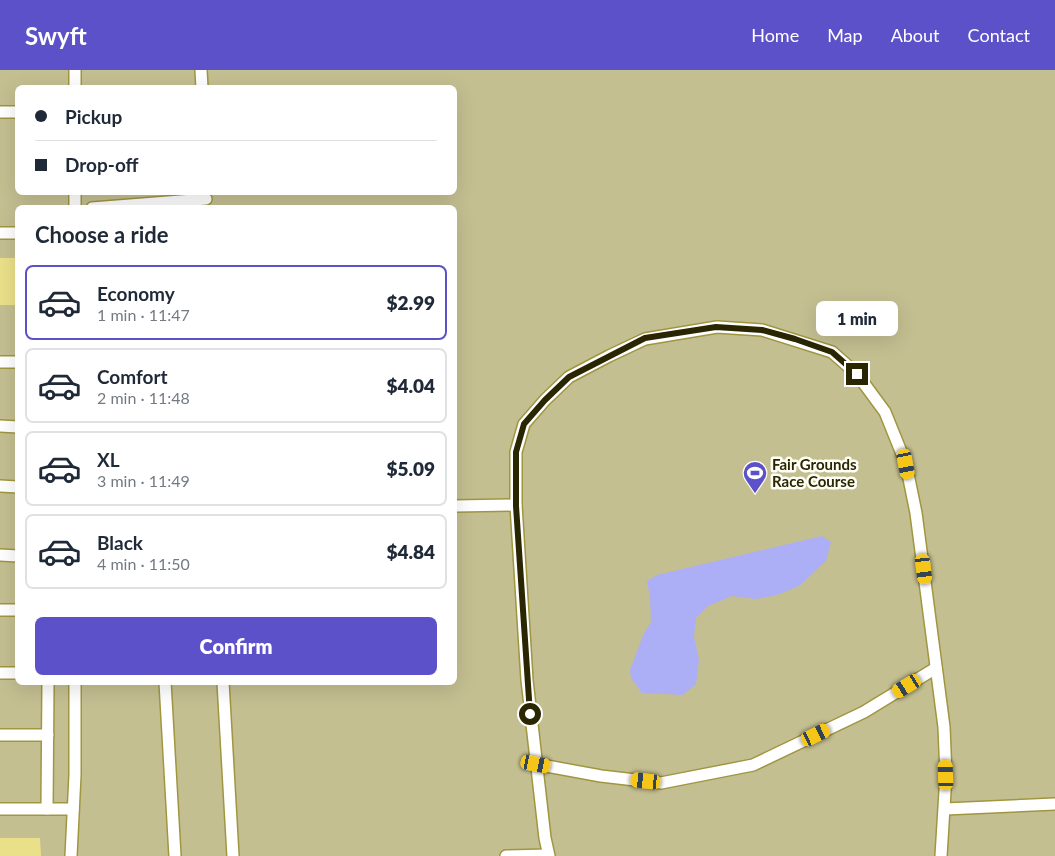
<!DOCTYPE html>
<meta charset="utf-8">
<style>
:root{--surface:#fff;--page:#f6f6f7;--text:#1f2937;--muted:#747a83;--line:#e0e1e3;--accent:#5d51c9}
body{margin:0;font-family:Lato,sans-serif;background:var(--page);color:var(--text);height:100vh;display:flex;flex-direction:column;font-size:19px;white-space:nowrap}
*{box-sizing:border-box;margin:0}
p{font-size:16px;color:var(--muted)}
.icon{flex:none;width:28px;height:28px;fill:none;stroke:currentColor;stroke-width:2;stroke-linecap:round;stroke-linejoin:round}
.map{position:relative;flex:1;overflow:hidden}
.drawer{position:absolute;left:15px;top:135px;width:442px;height:480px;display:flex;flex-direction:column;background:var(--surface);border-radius:8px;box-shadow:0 5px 20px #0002}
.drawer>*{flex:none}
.top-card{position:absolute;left:15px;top:15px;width:442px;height:110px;border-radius:8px;box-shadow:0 5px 20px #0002;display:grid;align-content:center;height:110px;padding:0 20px;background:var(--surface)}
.end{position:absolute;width:22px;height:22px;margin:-11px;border:6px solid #2b2602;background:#fff;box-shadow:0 0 0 2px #fff}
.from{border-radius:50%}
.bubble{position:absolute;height:35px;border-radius:8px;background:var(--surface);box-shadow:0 5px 20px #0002;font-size:16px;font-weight:800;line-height:35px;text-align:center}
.car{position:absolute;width:15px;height:30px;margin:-15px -8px;border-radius:6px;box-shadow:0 0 4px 1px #0007;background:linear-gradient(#f5c518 24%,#345 0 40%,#f5c518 0 76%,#345 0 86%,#f5c518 0)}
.top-card b{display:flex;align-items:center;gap:18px;height:48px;font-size:19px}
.top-card b+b{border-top:1px solid var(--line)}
.top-card i{width:12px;height:12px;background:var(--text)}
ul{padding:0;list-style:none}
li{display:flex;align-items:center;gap:15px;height:75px;margin:0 10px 8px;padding:0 10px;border:2px solid var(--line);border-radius:8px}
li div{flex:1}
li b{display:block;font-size:19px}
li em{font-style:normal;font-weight:800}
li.current{border-color:var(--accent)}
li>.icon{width:45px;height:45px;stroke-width:1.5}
h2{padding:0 20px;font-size:22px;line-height:60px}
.primary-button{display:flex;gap:10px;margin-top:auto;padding:10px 20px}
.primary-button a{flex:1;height:58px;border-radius:8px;background:var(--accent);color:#fff;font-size:20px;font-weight:800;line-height:58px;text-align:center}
header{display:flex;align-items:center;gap:30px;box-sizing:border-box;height:70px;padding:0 25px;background:var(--accent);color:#fff}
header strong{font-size:24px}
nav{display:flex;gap:28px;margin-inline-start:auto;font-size:18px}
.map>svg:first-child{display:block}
.green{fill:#c4bf91;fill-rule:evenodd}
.water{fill:#acaef6}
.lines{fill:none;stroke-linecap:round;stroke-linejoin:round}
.lane-casing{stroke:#a09640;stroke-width:14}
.lane{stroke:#fff;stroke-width:11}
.route{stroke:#2b2602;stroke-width:6}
.labels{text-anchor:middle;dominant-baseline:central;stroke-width:5;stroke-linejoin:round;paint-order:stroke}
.poi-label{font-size:15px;font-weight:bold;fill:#2b2602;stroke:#fffef6;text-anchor:start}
</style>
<header>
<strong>Swyft</strong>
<nav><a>Home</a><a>Map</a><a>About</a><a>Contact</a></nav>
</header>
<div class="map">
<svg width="1055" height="786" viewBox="0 0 1055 786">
<rect width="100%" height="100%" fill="#eae08a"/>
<path class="green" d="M0,0H1055V786H41L40,768H0V235H18V612H455V138H18L17,188H0ZM18,18H455V122H18Z"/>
<path class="water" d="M822,466L831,472L826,491L799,516L777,525L756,529L732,526L708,536L696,548L694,566L699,590L696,614L683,625L642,623L631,608L630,600L644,563L651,552L650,527L647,511L657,505Z"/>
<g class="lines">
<g class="lane-casing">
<g id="lane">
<path d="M201,0L202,18"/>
<path d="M75,18V0"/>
<path d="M0,42H18"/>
<path d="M75,122V138"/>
<path d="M92,138L206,129"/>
<path d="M0,163H18"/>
<path d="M0,292H18"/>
<path d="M0,356L18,357"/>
<path d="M0,416L18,417"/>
<path d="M455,436L516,435"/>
<path d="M0,485L18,486"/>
<path d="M0,540H18"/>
<path d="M0,603H18"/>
<path d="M165,612L175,786"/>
<path d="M223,612L233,786"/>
<path d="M0,665H48"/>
<path d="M536,694L601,706L661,713L753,695L864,642L936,598"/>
<path d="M0,739H73"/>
<path d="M47,739L48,612"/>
<path d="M945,739L1055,734"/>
<path d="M71,786L75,705V612"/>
<path d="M506,786L548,785"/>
<path d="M549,786L545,768L527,610L516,435V382L524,354L545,330L569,307L609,286L645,269L717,257L762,260L832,282L857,304L885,342L906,394L916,443L944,657L946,705L941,786"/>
</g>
</g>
<use href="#lane" class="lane"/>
</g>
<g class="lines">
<path class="route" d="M530,644L516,436V382L524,354L545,330L569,307L645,268L716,257L762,260L795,269L832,282L857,304"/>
</g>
<defs>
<g id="stadium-pin" transform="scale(1.25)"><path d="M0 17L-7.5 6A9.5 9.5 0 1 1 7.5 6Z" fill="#5d51c9" stroke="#fffef6"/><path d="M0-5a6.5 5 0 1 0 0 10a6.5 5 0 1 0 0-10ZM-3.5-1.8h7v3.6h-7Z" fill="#fff"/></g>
</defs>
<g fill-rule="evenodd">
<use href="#stadium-pin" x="755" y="403"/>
</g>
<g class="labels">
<g class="poi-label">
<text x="772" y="394">Fair Grounds<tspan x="772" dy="17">Race Course</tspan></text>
</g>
</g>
</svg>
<i class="end from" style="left:530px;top:644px"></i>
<i class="end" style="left:857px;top:304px"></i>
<div class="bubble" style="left:816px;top:231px;width:82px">1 min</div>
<i class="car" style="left:906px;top:394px;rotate:169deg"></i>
<i class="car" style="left:924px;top:499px;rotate:173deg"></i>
<i class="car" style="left:907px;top:616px;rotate:239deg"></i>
<i class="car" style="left:816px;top:665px;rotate:64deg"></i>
<i class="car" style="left:536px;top:694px;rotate:101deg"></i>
<i class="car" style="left:946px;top:705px;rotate:358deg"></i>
<i class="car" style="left:646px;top:711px;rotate:276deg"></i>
<div class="top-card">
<b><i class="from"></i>Pickup</b>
<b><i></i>Drop-off</b>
</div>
<section class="drawer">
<h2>Choose a ride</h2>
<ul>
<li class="current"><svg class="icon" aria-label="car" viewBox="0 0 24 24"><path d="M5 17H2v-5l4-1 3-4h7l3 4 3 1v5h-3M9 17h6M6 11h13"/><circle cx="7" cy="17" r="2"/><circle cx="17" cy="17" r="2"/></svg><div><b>Economy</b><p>1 min · 11:47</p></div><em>$2.99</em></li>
<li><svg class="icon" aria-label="car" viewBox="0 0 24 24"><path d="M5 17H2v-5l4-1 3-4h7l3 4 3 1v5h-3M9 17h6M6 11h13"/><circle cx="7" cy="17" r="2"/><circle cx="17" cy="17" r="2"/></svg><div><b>Comfort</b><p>2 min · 11:48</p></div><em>$4.04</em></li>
<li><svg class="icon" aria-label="car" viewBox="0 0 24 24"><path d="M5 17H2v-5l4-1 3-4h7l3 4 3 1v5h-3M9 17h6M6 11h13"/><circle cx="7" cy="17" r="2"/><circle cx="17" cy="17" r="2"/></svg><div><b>XL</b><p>3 min · 11:49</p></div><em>$5.09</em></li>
<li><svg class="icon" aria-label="car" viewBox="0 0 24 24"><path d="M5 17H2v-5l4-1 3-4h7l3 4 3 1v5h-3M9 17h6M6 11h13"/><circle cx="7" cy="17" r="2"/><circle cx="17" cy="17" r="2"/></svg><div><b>Black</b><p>4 min · 11:50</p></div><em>$4.84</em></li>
</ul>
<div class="primary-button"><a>Confirm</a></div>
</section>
</div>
